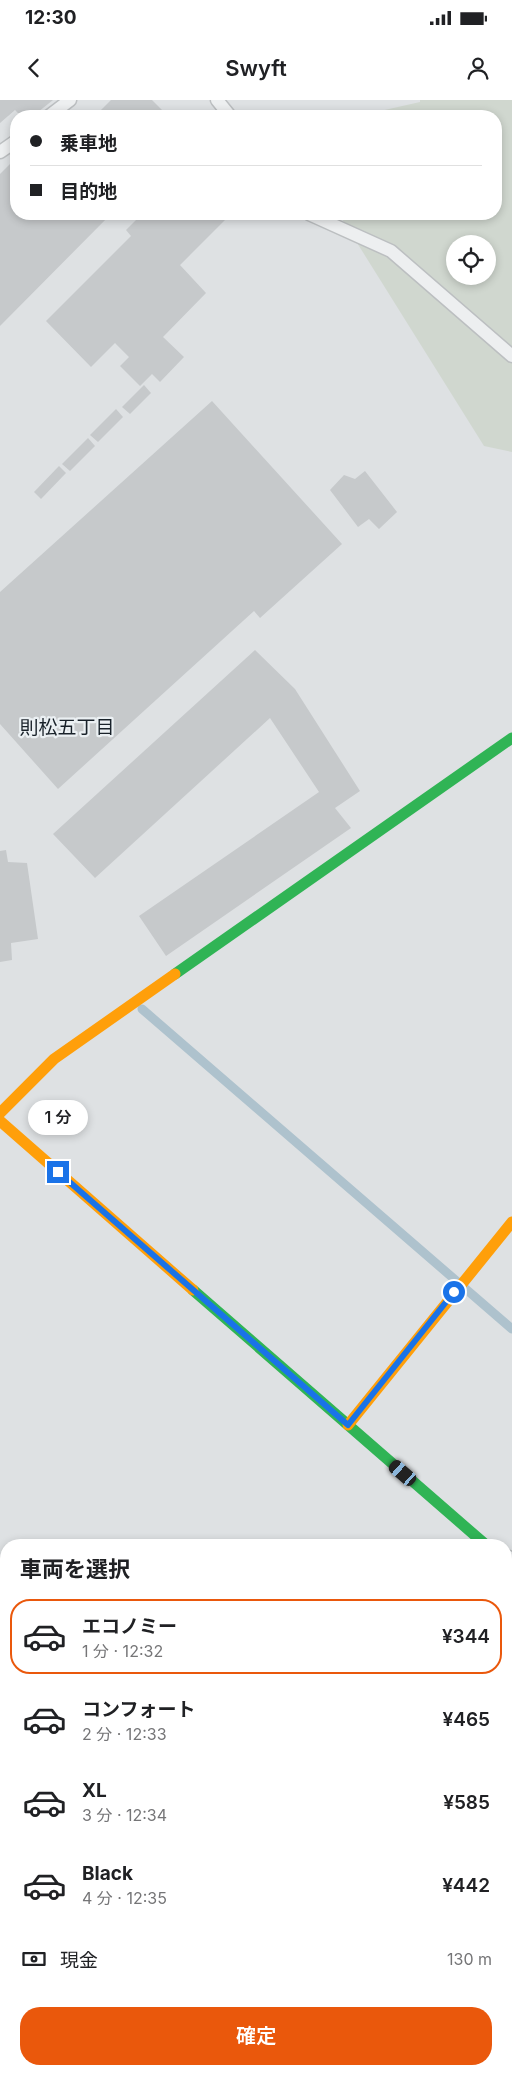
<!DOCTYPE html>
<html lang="ja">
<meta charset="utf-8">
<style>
:root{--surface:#fff;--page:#f2f2f2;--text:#202124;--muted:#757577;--line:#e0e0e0;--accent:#ea580c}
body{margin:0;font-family:Inter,"Noto Sans JP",sans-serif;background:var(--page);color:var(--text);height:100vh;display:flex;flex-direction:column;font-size:19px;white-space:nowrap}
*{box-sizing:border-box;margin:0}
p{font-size:16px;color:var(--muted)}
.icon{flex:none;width:28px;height:28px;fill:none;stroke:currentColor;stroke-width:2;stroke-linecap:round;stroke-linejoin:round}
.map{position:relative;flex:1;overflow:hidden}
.details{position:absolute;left:0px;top:1439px;width:512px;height:536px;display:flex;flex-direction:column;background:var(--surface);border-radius:20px 20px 0 0;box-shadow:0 2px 8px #0003}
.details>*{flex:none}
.guide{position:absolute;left:10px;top:10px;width:492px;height:110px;border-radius:20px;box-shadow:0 2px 8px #0003;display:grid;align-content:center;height:110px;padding:0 20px;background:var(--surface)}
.controls{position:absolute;left:446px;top:135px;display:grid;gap:10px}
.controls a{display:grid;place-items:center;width:50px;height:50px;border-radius:50%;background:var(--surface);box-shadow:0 2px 8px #0003;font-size:25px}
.end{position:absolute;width:22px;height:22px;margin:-11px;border:6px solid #1a73e8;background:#fff;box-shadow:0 0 0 2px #fff}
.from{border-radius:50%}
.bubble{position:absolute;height:35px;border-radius:18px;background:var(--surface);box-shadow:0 2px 8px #0003;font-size:16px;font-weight:600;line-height:35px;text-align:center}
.car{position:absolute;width:15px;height:30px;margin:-15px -8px;border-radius:6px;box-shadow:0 0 4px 1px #0007;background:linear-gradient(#222 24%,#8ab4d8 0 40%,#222 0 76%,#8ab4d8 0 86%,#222 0)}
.guide b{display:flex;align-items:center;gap:18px;height:48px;font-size:19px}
.guide b+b{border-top:1px solid var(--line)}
.guide i{width:12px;height:12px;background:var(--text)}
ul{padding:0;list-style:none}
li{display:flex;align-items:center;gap:15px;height:75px;margin:0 10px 8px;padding:0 10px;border:2px solid transparent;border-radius:20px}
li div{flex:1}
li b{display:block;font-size:19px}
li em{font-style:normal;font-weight:600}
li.on{border-color:var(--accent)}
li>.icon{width:45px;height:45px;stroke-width:1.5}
h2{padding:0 20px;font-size:22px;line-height:60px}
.pay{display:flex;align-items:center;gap:12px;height:55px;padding:0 20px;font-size:19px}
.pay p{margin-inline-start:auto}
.cta{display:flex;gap:10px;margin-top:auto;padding:10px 20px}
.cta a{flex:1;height:58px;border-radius:20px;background:var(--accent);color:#fff;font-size:20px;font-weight:600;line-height:58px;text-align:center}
.status{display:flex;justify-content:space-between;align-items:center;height:35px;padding:0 25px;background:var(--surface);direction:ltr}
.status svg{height:14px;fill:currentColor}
header{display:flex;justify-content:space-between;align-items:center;height:65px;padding:0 20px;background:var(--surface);font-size:22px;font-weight:600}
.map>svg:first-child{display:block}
.green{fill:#d0d7cf;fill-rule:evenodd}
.water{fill:#aec2cd}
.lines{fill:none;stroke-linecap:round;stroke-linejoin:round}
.stream{stroke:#aec2cd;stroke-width:9}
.building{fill:#c6c9cb}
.lane-casing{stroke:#bcbfc1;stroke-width:15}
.street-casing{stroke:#bcbfc1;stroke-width:28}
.lane{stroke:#edeff0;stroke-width:12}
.street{stroke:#edeff0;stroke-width:25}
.fast{stroke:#30b455;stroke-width:11}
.slow{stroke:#ff9f0a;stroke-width:11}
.route{stroke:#1a73e8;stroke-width:6}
.labels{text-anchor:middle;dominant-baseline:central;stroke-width:4.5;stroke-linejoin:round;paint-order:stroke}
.neighbourhood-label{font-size:19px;fill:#19222a;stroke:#ebf0f3}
</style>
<div class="status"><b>12:30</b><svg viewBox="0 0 49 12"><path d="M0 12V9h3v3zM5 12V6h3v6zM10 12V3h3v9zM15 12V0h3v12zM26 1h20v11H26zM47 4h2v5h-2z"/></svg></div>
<header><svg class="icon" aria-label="back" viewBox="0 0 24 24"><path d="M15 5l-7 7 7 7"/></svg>Swyft<svg class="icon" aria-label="person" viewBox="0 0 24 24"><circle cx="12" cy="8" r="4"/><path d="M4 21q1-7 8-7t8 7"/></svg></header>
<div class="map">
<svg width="512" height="1974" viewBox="0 0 512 1974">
<rect width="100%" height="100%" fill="#dee1e3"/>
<path class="green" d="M420,0H512V352L484,346L339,114H496V16H358L420,2ZM455,144H488V176H455Z"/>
<path class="water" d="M0,1709L6,1719V1969H160L163,1974H0Z"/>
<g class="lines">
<g class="stream">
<path d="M142,909L512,1229"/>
<path d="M506,1706L512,1702"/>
</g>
</g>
<g class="building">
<path d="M0,0H53L33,16H21L15,10L0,23Z"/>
<path d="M111,0H152L168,16H95Z"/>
<path d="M16,58V114H111L0,226V74Z"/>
<path d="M142,114H231L180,165L206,193L163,237L184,257L160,282L152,274L140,286L120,266L129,257L115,243L91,267L46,221L131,136L126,130Z"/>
<path d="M144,285L151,293L130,314L122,307Z"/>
<path d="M212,301L342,444L260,518L254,511L58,689L0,624V492Z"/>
<path d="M116,309L123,317L98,342L90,335Z"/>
<path d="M88,338L95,346L70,371L62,364Z"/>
<path d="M59,366L66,373L41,399L34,392Z"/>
<path d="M365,371L397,412L379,429L369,419L358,427L330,390L344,375L355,379Z"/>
<path d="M255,550L295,589L360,691L335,708L351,728L166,856L139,816L319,692L270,618L95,778L53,734Z"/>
<path d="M6,750L8,762L27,763L38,839L11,843L12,860L0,862V751Z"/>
</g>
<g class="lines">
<g class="lane-casing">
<g id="lane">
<path d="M217,0L230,16"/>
<path d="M49,16L70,0"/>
<path d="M0,52L16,41"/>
<path d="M309,114L391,151L512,256"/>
</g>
</g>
<g class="street-casing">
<g id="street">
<path d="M506,1463L512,1468"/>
<path d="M506,1684L512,1681"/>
<path d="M435,1969L442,1974"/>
</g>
</g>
<use href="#lane" class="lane"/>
<use href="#street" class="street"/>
<g class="fast">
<path d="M175,874L512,638"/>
<path d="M193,1190L486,1445"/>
</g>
<g class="slow">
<path d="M0,1013L54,959L175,874"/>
<path d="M0,1021L193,1190"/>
<path d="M348,1325L512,1122"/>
</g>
</g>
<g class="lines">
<path class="route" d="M58,1072L348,1325L454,1192"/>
</g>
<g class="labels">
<g class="neighbourhood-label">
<text x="67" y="627">則松五丁目</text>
</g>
</g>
</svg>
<div class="controls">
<a><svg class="icon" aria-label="locate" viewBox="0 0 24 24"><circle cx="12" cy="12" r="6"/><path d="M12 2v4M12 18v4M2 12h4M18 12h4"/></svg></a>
</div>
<i class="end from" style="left:454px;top:1192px"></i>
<i class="end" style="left:58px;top:1072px"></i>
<div class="bubble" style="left:28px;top:1000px;width:60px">1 分</div>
<i class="car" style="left:403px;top:1373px;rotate:311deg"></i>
<div class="guide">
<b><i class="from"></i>乗車地</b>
<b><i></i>目的地</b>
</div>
<section class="details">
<h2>車両を選択</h2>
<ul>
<li class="on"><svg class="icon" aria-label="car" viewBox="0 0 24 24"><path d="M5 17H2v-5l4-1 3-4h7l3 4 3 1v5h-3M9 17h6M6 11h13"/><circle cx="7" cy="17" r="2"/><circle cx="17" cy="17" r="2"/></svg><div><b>エコノミー</b><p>1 分 · 12:32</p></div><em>¥344</em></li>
<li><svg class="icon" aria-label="car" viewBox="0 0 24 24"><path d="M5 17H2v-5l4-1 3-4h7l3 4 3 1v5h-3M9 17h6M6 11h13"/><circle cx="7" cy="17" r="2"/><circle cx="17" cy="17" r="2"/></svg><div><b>コンフォート</b><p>2 分 · 12:33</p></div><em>¥465</em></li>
<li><svg class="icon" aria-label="car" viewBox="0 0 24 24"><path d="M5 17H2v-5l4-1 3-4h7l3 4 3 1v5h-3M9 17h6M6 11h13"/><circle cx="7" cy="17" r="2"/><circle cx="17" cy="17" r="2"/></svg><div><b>XL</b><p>3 分 · 12:34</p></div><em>¥585</em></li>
<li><svg class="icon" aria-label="car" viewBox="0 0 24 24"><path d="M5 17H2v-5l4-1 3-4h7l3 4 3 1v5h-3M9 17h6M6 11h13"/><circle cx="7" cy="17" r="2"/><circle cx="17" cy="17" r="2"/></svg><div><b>Black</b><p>4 分 · 12:35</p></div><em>¥442</em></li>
</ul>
<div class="pay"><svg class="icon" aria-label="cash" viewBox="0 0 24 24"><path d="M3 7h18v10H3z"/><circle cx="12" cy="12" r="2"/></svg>現金<p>130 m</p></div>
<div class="cta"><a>確定</a></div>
</section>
</div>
